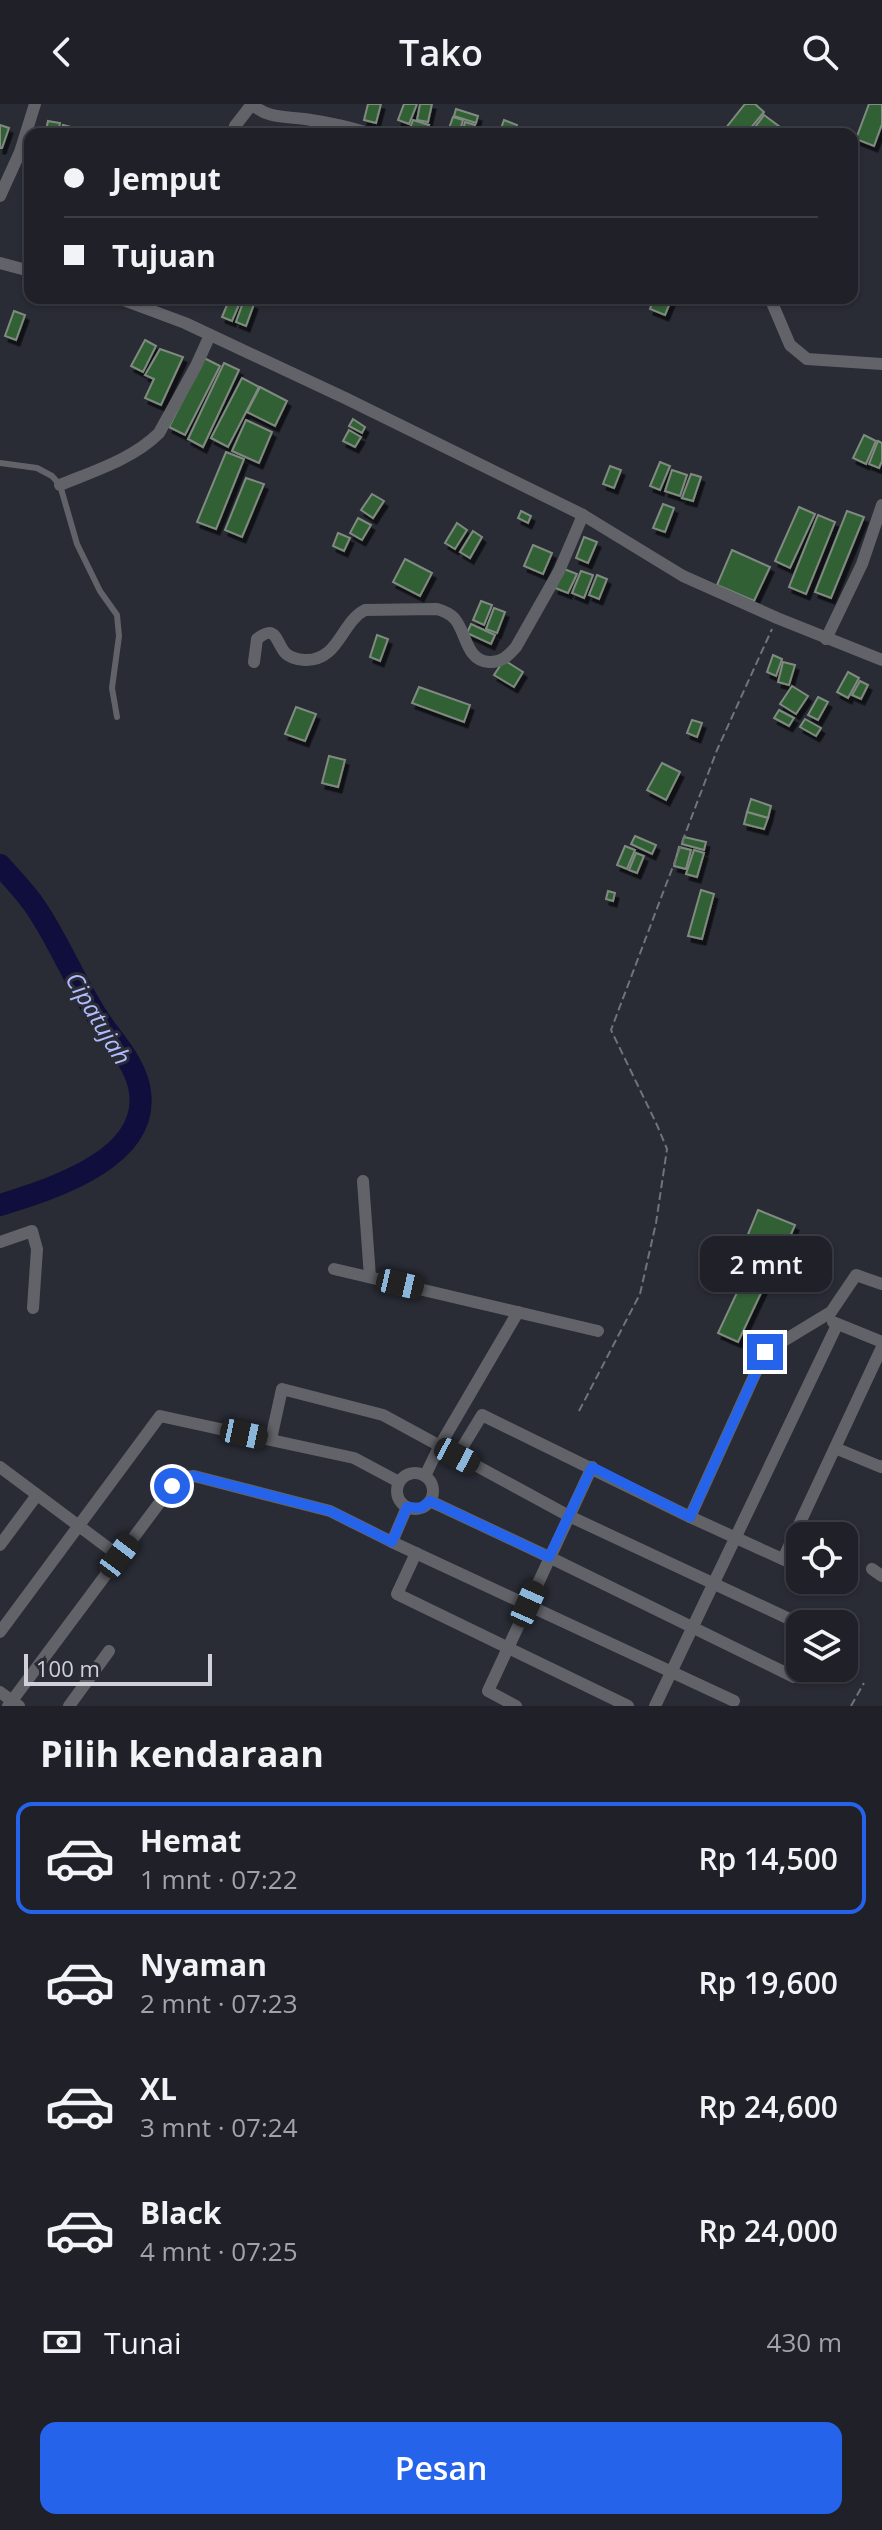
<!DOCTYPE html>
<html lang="id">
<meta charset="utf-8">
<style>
:root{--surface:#1f2028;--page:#2c2d34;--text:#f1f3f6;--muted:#a1a3a8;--line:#3c3e45;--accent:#2563eb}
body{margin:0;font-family:"Open Sans",sans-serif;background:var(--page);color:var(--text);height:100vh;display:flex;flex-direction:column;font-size:30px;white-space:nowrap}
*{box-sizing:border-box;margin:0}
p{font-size:26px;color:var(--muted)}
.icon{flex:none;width:44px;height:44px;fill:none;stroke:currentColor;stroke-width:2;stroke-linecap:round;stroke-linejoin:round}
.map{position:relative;height:1602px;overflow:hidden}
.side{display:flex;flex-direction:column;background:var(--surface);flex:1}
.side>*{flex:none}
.banner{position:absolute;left:24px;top:24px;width:834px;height:176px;border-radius:16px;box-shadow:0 2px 6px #0004,0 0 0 2px var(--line);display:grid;align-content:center;height:176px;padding:0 40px;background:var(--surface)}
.tools{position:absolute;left:786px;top:1418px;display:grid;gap:16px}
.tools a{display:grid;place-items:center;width:72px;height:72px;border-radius:16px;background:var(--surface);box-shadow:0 2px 6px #0004,0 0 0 2px var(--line);font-size:40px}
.scale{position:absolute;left:24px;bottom:20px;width:188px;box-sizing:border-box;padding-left:8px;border:4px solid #d0d1d8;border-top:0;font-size:22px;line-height:28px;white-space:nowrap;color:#d0d1d8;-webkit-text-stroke:6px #292b35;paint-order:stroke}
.end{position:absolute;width:36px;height:36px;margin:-18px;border:10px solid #2563eb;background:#fff;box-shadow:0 0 0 4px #fff}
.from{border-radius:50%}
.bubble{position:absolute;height:56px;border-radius:16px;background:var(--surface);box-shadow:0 2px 6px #0004,0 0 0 2px var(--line);font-size:26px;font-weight:600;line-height:56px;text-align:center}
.car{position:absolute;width:24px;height:48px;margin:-24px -12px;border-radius:10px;box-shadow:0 0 6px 2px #0007;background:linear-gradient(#222 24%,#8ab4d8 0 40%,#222 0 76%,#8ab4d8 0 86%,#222 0)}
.banner b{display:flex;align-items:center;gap:28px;height:76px;font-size:30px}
.banner b+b{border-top:2px solid var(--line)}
.banner i{width:20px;height:20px;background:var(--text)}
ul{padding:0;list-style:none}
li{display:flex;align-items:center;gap:24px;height:112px;margin:0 16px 12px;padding:0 24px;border:4px solid transparent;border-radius:16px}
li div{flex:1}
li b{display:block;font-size:30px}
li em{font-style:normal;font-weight:600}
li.on{border-color:var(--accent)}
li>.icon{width:72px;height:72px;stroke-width:1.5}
h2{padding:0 40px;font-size:36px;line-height:96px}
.pay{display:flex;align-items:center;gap:20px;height:88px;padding:0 40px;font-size:30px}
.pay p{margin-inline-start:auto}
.primary-button{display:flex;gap:16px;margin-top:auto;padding:16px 40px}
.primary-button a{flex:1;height:92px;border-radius:16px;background:var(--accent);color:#fff;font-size:32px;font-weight:600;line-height:92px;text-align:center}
header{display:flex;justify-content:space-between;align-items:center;height:104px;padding:0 40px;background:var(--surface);font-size:36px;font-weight:600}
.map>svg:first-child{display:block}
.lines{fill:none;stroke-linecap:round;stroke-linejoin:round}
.river{stroke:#0f0e3d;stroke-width:22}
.building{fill:#306035;stroke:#808a80;stroke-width:2;filter:url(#shadow)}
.path{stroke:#71737c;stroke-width:2;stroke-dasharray:8 4;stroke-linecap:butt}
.lane{stroke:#626369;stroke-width:6}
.street{stroke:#626369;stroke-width:12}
.route{stroke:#2563eb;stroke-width:10}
.labels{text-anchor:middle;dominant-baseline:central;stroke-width:6;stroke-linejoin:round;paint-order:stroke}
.water-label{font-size:24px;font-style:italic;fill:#b1bcfe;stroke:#292b35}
</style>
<header><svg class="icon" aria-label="back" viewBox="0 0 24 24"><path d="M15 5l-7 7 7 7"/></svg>Tako<svg class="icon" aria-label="search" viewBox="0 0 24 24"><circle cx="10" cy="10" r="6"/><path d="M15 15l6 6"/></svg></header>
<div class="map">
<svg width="882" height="1602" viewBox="0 0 882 1602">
<defs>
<filter id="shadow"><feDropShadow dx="3.5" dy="5.5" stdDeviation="0" flood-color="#0009"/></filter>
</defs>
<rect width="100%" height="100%" fill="#292b35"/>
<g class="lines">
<path class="river" d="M0,761C11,773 22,785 32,798C54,828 72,871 92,904C106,930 132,952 139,982C155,1054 51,1085 0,1101"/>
</g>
<g class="building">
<path d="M368,0H381L376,19L364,16Z"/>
<path d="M404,0H417L409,20L398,16Z"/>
<path d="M420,0H432L428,18L417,16Z"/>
<path d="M745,0H755L764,8L746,30H721Z"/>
<path d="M869,0H882V20L874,42L856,35Z"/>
<path d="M456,5L478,12L476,19L454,12Z"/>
<path d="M764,11L780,23L774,30H750Z"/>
<path d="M453,13L463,16L459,30H447Z"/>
<path d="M413,16L429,21L426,30L409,27Z"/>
<path d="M504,16L517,21L514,30H499Z"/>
<path d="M48,17L60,19L58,30H45Z"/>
<path d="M465,18L475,21L472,30H462Z"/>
<path d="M0,21L9,24L2,44H0Z"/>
<path d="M63,21L75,24L74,30H61Z"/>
<path d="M230,194L241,196L232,217L222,213Z"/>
<path d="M654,194H672L665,211L650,205Z"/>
<path d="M244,196L254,200L246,222L236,218Z"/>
<path d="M14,207L25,211L16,236L5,232Z"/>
<path d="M145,236L156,242L143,268L131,262Z"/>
<path d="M160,245L183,253L161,301L145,294L154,275L145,271Z"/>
<path d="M204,254L220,262L185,331L169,323Z"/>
<path d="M224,259L239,266L203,343L188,335Z"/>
<path d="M242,274L259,283L228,343L211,334Z"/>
<path d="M260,283L287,297L275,322L247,308Z"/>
<path d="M353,315L365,323L362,329L349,322Z"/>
<path d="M246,316L272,328L259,359L232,347Z"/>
<path d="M349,326L361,333L355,343L343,337Z"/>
<path d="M864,331L876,337L866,360L853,354Z"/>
<path d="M878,337L882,339V357L879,364L869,360Z"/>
<path d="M226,348L244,355L216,425L197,418Z"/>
<path d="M660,358L670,362L660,386L650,382Z"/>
<path d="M610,362L621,366L614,384L603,380Z"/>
<path d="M672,366L687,371L680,392L665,387Z"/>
<path d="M691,370L701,373L693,397L682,394Z"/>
<path d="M246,374L264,380L242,433L225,426Z"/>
<path d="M372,390L384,397L373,414L361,406Z"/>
<path d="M663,400L674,404L665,428L653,424Z"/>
<path d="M799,403L815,410L790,464L775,457Z"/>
<path d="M521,407L531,412L528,419L518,414Z"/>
<path d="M847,407L864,413L831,494L815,488Z"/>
<path d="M818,411L835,418L806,490L789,483Z"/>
<path d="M358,414L371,421L362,436L350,429Z"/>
<path d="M457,419L467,426L455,445L445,439Z"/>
<path d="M473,427L482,433L470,454L460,448Z"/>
<path d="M338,429L350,434L344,447L333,442Z"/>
<path d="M584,433L597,438L588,459L576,454Z"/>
<path d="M533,441L552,449L543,470L524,462Z"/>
<path d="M732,446L770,463L754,497L717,481Z"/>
<path d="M405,455L432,469L420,492L393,478Z"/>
<path d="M564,465L577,470L568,489L555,484Z"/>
<path d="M581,467L593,471L584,494L572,489Z"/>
<path d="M597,471L607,475L599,495L589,491Z"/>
<path d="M481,497L492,501L484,521L473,516Z"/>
<path d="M494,504L505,508L497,529L486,525Z"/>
<path d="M471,520L495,531L491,540L467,529Z"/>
<path d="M377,531L388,535L380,557L370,553Z"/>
<path d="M773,551L782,555L776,572L767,568Z"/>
<path d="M504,556L523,568L514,583L494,571Z"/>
<path d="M783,558L795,561L789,581L778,578Z"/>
<path d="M848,568L859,574L848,594L837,588Z"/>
<path d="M860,577L868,581L861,595L852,591Z"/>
<path d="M792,582L808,592L796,610L780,600Z"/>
<path d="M419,583L470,601L464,618L412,599Z"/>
<path d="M818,593L828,598L818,616L808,611Z"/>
<path d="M296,603L316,610L305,637L285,630Z"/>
<path d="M779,606L794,614L789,622L774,614Z"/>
<path d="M805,615L821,624L816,632L800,623Z"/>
<path d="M692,616L702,619L697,633L687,629Z"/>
<path d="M329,652L345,656L338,683L322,679Z"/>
<path d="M662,659L680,668L666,696L647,686Z"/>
<path d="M751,695L771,702L768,714L747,708Z"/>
<path d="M747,708L768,714L764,725L744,720Z"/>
<path d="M635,732L656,741L652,750L631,740Z"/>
<path d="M684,733L706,738L704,746L682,740Z"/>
<path d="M625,742L635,746L627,765L617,761Z"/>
<path d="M679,743L691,746L686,765L674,762Z"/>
<path d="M694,746L704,749L697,773L686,770Z"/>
<path d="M636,749L644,752L637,769L629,766Z"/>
<path d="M701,786L714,790L702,835L688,832Z"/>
<path d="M608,787L615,789L613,797L606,795Z"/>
<path d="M758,1106L795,1121L773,1172L737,1157Z"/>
<path d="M749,1163L769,1172L738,1238L718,1229Z"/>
</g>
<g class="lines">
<g class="path">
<path d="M579,1307L640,1190L656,1119L667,1045L657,1021L611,926L717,646L772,525"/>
<path d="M851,1602L864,1579"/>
</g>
<path class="lane" d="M0,359L37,364L52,372L60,381L77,440L100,487L117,511L119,532L112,584L117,613"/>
<g class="street">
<path d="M252,0C268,16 290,12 311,16C332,19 352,24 372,30"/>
<path d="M233,30L235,22L252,0"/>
<path d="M0,92L20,48L35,0"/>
<path d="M0,159L30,167"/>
<path d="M118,194L185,219L345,294L583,411L683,472L777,514L882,556"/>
<path d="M770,194L790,241L807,255L882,260"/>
<path d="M60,381C94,367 133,355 159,329L196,262L210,231"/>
<path d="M826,535L862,460L882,401"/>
<path d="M254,558L257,535C275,521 275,534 283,546C287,553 298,556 305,556C339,557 341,518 365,506L437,505C444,507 449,509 454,514C467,528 465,556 489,558C501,559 508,552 516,543L559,467L583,411"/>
<path d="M363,1077L370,1173"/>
<path d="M0,1138L32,1127L37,1145L33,1204"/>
<path d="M334,1165L598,1227"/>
<path d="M833,1218L882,1238"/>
<path d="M271,1335L282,1285L383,1311L569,1412L800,1520"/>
<path d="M835,1344L881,1363L882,1362"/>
<path d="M457,1352L482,1311L690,1413L800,1463"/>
<path d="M0,1363L119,1452"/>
<circle cx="415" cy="1387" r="18"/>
<path d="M425,1372L439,1343L518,1208"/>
<path d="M430,1397L549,1453L794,1573"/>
<path d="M690,1413L765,1248L831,1208L856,1171L882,1180"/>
<path d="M392,1438L407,1403"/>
<path d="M0,1441L37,1391"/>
<path d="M416,1449L397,1490L628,1602"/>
<path d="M783,1455L882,1243"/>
<path d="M872,1465L882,1472"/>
<path d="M0,1528L160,1312L354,1354L399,1378"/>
<path d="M825,1571L829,1564"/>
<path d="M0,1588L19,1602"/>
<path d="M8,1602L172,1382L181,1374L194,1372L330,1407L392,1438L734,1597"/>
<path d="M69,1602L109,1547"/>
<path d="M516,1602L488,1587L592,1363"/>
<path d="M655,1602L837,1221"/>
</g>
</g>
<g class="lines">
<path class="route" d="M172,1382L181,1374L194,1372L330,1407L392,1438L407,1403L421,1404L430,1397L549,1453L592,1363L690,1413L765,1248"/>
</g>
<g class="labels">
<g class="water-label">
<text transform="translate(99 914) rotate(59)">Cipatujah</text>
</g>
</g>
</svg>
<div class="tools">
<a><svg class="icon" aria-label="locate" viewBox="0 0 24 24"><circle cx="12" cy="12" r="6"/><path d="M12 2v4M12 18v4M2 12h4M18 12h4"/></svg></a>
<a><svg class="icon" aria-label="layers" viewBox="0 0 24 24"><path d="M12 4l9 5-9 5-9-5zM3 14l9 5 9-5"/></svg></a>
</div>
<div class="scale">100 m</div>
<i class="end from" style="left:172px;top:1382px"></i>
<i class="end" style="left:765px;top:1248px"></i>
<div class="bubble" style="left:700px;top:1132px;width:132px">2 mnt</div>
<i class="car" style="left:400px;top:1180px;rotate:103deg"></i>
<i class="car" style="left:244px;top:1330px;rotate:102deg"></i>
<i class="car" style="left:457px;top:1352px;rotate:118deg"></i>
<i class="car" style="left:119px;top:1452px;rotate:37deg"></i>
<i class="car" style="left:528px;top:1500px;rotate:24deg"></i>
<div class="banner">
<b><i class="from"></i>Jemput</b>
<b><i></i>Tujuan</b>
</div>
</div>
<section class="side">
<h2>Pilih kendaraan</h2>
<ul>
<li class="on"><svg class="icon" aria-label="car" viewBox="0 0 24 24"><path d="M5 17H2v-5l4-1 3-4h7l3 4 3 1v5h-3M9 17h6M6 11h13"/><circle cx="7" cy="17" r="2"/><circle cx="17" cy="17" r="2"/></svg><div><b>Hemat</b><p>1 mnt · 07:22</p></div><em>Rp 14,500</em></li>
<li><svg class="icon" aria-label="car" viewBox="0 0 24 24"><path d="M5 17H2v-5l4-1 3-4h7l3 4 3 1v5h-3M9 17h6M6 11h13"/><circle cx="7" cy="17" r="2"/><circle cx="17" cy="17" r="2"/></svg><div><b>Nyaman</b><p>2 mnt · 07:23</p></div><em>Rp 19,600</em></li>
<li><svg class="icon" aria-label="car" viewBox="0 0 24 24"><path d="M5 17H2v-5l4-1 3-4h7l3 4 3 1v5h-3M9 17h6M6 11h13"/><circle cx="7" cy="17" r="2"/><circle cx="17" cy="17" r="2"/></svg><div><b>XL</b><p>3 mnt · 07:24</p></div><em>Rp 24,600</em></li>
<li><svg class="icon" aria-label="car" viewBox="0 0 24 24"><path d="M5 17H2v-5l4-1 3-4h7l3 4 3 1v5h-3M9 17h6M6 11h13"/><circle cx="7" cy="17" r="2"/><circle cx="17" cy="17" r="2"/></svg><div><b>Black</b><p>4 mnt · 07:25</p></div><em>Rp 24,000</em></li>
</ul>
<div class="pay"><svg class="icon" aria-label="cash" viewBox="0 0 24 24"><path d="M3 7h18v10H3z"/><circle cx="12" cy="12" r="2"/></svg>Tunai<p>430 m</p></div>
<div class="primary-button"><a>Pesan</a></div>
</section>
